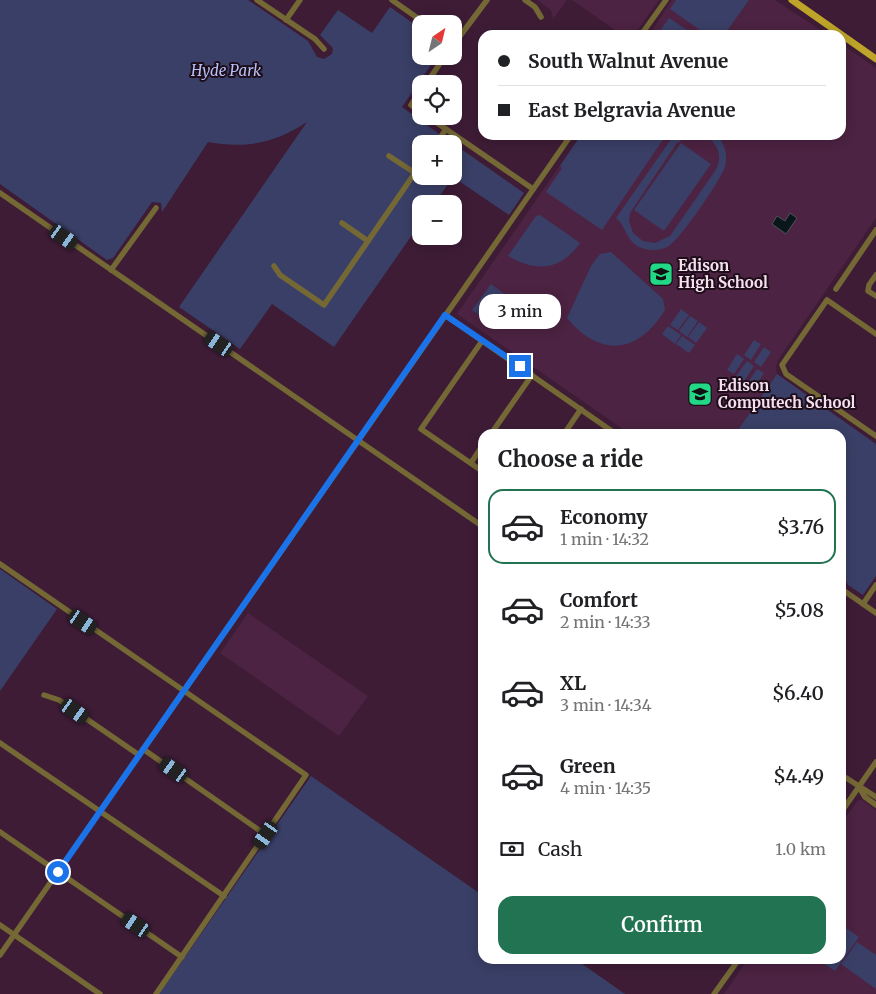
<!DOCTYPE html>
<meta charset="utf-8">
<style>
:root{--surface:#fff;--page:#f2f2f2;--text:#202124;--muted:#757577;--line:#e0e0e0;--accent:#217351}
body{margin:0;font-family:Merriweather,serif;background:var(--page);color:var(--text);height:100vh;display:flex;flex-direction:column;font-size:19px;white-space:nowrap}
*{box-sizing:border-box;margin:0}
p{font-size:16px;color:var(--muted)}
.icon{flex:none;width:28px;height:28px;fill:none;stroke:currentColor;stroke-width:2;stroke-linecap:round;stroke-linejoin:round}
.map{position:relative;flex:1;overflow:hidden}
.panel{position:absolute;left:478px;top:429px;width:368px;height:535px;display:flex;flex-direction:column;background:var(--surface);border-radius:15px;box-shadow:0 2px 12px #0003}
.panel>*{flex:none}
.banner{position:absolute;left:478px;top:30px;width:368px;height:110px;border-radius:15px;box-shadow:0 2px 12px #0003;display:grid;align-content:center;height:110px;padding:0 20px;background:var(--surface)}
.needle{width:32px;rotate:35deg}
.tools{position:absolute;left:412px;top:15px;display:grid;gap:10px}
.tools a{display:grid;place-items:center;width:50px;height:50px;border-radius:10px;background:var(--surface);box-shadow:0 2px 12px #0003;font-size:25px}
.end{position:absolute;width:22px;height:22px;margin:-11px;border:6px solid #1a73e8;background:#fff;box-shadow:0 0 0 2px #fff}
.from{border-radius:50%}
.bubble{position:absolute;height:35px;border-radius:15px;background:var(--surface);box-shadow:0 2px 12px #0003;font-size:16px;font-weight:600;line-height:35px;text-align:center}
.car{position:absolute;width:15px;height:30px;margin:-15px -8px;border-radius:6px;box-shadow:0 0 4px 1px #0007;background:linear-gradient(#222 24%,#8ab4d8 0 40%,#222 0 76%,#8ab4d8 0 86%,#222 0)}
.banner b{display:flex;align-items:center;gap:18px;height:48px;font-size:19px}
.banner b+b{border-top:1px solid var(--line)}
.banner i{width:12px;height:12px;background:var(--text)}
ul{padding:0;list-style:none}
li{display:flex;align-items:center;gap:15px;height:75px;margin:0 10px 8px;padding:0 10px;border:2px solid transparent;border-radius:15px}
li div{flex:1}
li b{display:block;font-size:19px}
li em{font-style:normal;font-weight:600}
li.on{border-color:var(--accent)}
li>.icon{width:45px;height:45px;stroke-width:1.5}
h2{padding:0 20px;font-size:22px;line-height:60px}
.pay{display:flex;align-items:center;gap:12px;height:55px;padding:0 20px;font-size:19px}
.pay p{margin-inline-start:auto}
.primary-button{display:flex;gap:10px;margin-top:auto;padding:10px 20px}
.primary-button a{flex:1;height:58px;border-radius:15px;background:var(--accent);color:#fff;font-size:20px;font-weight:600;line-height:58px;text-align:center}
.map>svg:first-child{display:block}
.built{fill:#4c2342}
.green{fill:#3a3f67}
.water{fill:#09161a;stroke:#50525a}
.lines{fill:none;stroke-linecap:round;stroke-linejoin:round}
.minor{stroke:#746835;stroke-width:5.5}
.major{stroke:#bea529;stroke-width:7}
.route{stroke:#1a73e8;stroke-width:6}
.labels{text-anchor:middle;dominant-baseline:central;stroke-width:4;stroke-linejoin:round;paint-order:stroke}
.park-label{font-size:15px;font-style:italic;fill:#b7c1f8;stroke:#1c0d18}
.poi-label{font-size:15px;font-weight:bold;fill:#f6dfef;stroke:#1c0d18;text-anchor:start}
</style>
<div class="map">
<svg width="876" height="994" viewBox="0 0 876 994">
<rect width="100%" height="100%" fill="#3e1c36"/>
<g class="built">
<path d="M537,0H567L553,19L551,10Z"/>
<path d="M572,0H659L634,35H622Z"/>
<path d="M672,0H775L828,35H649Z"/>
<path d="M840,43L876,68V218L778,360L776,367L777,374L735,434H630L457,314L581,135H840Z"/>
<path d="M248,613L368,696L339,736L220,653Z"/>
<path d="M858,800H862L876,810V994H724L748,959H840V825Z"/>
</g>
<g class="green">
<path d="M0,0H248L308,41L317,57L324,59L332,54L333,48L320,35L338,10L372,33L390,7L421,29V56H437L402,107L453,144H421V176H454V144L524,193L509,215L453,177L434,204H421V222L334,347L272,304L240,349L179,307L307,122C275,143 246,149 208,142L162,212L161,203L152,202L113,258L107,260L0,184Z"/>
<path d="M676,0H749L724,35H707L670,9Z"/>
<path d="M669,18L695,35H657Z"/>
<path d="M581,135H666L602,230L546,192L562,168L560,166Z"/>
<path d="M674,135H688L676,144L630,213L629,221L633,233L643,241L655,243L670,236L715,171C724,157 718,142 703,135H717C725,144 728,155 725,167C720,181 681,238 669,246C660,251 649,251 639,247C625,240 626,225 616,218Z"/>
<path d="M681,143L711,164L664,231L634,210Z"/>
<path d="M540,215L580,243C560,271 536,272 508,256L536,216Z"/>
<path d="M611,252L663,299L665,310C638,354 600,358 567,318L591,266L600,254Z"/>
<path d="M491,284L507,296L511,308L497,327L472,310Z"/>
<path d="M681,309L689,315L678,330L670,325Z"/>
<path d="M690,316L698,321L687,337L679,331Z"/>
<path d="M699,322L707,328L696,343L688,337Z"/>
<path d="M668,326L681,335L675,344L662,334Z"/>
<path d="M682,336L695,345L689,353L676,344Z"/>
<path d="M754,340L761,344L751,360L744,355Z"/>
<path d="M764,347L771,352L761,367L754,362Z"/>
<path d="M737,354L744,359L734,374L727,370Z"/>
<path d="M747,361L754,366L744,381L736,376Z"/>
<path d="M757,369L764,373L754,389L747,384Z"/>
<path d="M777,374L876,444V576L863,595L848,585L840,568V434H735Z"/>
<path d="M0,569L57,609L0,691Z"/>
<path d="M311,776L482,895V959H575L625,994H159Z"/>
<path d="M840,924L859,937L835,971L817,959H840Z"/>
<path d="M857,942L876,955V989L841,964Z"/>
</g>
<path class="water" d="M790,213L797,218L786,234L772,224L777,216L785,221Z"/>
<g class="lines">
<g class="minor">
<path d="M257,0L315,39L324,49"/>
<path d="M392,0L426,24"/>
<path d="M525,0L535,7L541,17"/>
<path d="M286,20L300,0"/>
<path d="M641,35L666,0"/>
<path d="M454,44L487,0"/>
<path d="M426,84L445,56"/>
<path d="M421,90L411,105L421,112"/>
<path d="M427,116L533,189"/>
<path d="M436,144L446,129"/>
<path d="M389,156L415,173"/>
<path d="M0,193L482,526"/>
<path d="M342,223L368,241"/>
<path d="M274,266L280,275L324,305L421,164"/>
<path d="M111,270L156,208"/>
<path d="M876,275L869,285L868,291L876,296"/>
<path d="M836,289L876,230"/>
<path d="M445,315L616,434"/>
<path d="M876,334L827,300L782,365L786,374L876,436"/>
<path d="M482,341L421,429L482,471"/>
<path d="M491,434L532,375"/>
<path d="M564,434L581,409"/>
<path d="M471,463L482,446"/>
<path d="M0,564L306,775L156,994"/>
<path d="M840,588L876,613"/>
<path d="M863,604L876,585"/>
<path d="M44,695L59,700L139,755"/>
<path d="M0,743L224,896"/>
<path d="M143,749L266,835"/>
<path d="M840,774L876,797"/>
<path d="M859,787L865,797L876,805"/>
<path d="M840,814L876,762"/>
<path d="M0,832L182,957"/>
<path d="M0,925L100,994"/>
<path d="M0,955L571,135"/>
<path d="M714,994L739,959"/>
</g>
<path class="major" d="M792,0L876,59"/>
</g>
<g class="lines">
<path class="route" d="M58,872L445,315L520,366"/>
</g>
<defs>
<g id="school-square" transform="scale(1.25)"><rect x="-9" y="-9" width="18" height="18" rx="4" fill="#22d887" stroke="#1c0d18"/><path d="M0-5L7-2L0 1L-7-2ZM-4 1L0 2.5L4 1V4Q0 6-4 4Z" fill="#111"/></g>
</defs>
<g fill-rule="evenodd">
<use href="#school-square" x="661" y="274"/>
<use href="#school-square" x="700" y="394"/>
</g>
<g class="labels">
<g class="park-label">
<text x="226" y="70">Hyde Park</text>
</g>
<g class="poi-label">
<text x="678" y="265">Edison<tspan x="678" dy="17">High School</tspan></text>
<text x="718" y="385">Edison<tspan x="718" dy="17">Computech School</tspan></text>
</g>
</g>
</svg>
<div class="tools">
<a><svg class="needle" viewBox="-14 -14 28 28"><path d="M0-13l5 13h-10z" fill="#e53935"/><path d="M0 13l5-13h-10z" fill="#757577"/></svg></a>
<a><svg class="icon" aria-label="locate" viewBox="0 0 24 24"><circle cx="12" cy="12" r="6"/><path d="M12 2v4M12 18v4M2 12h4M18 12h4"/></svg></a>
<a>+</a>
<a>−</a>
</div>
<i class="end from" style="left:58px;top:872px"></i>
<i class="end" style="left:520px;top:366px"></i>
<div class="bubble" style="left:479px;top:294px;width:82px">3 min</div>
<i class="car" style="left:64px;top:237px;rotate:125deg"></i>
<i class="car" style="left:219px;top:344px;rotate:304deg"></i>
<i class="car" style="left:83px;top:622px;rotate:124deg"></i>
<i class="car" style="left:75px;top:711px;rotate:125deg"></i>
<i class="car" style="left:174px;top:770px;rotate:305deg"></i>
<i class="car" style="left:266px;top:835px;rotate:215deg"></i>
<i class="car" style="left:136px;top:925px;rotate:304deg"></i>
<div class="banner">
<b><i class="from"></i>South Walnut Avenue</b>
<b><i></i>East Belgravia Avenue</b>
</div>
<section class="panel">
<h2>Choose a ride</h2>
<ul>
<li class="on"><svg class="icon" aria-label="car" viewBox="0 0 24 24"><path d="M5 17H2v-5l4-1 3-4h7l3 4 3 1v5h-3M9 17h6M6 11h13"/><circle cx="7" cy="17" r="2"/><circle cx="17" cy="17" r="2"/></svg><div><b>Economy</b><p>1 min · 14:32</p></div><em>$3.76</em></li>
<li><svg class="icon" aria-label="car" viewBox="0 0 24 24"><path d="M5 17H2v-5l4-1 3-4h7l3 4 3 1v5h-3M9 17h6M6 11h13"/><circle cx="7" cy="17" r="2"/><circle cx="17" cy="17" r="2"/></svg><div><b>Comfort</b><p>2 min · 14:33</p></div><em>$5.08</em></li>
<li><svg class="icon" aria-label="car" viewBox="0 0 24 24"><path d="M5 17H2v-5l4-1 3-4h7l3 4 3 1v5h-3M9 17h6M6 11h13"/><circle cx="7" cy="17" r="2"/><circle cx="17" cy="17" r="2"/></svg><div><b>XL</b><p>3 min · 14:34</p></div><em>$6.40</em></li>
<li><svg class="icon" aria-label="car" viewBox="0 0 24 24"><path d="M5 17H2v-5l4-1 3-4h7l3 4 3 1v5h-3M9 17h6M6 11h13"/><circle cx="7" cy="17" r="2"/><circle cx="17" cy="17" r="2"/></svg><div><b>Green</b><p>4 min · 14:35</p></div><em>$4.49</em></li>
</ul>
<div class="pay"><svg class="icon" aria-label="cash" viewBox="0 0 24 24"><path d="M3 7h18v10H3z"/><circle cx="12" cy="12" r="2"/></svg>Cash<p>1.0 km</p></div>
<div class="primary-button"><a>Confirm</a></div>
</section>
</div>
